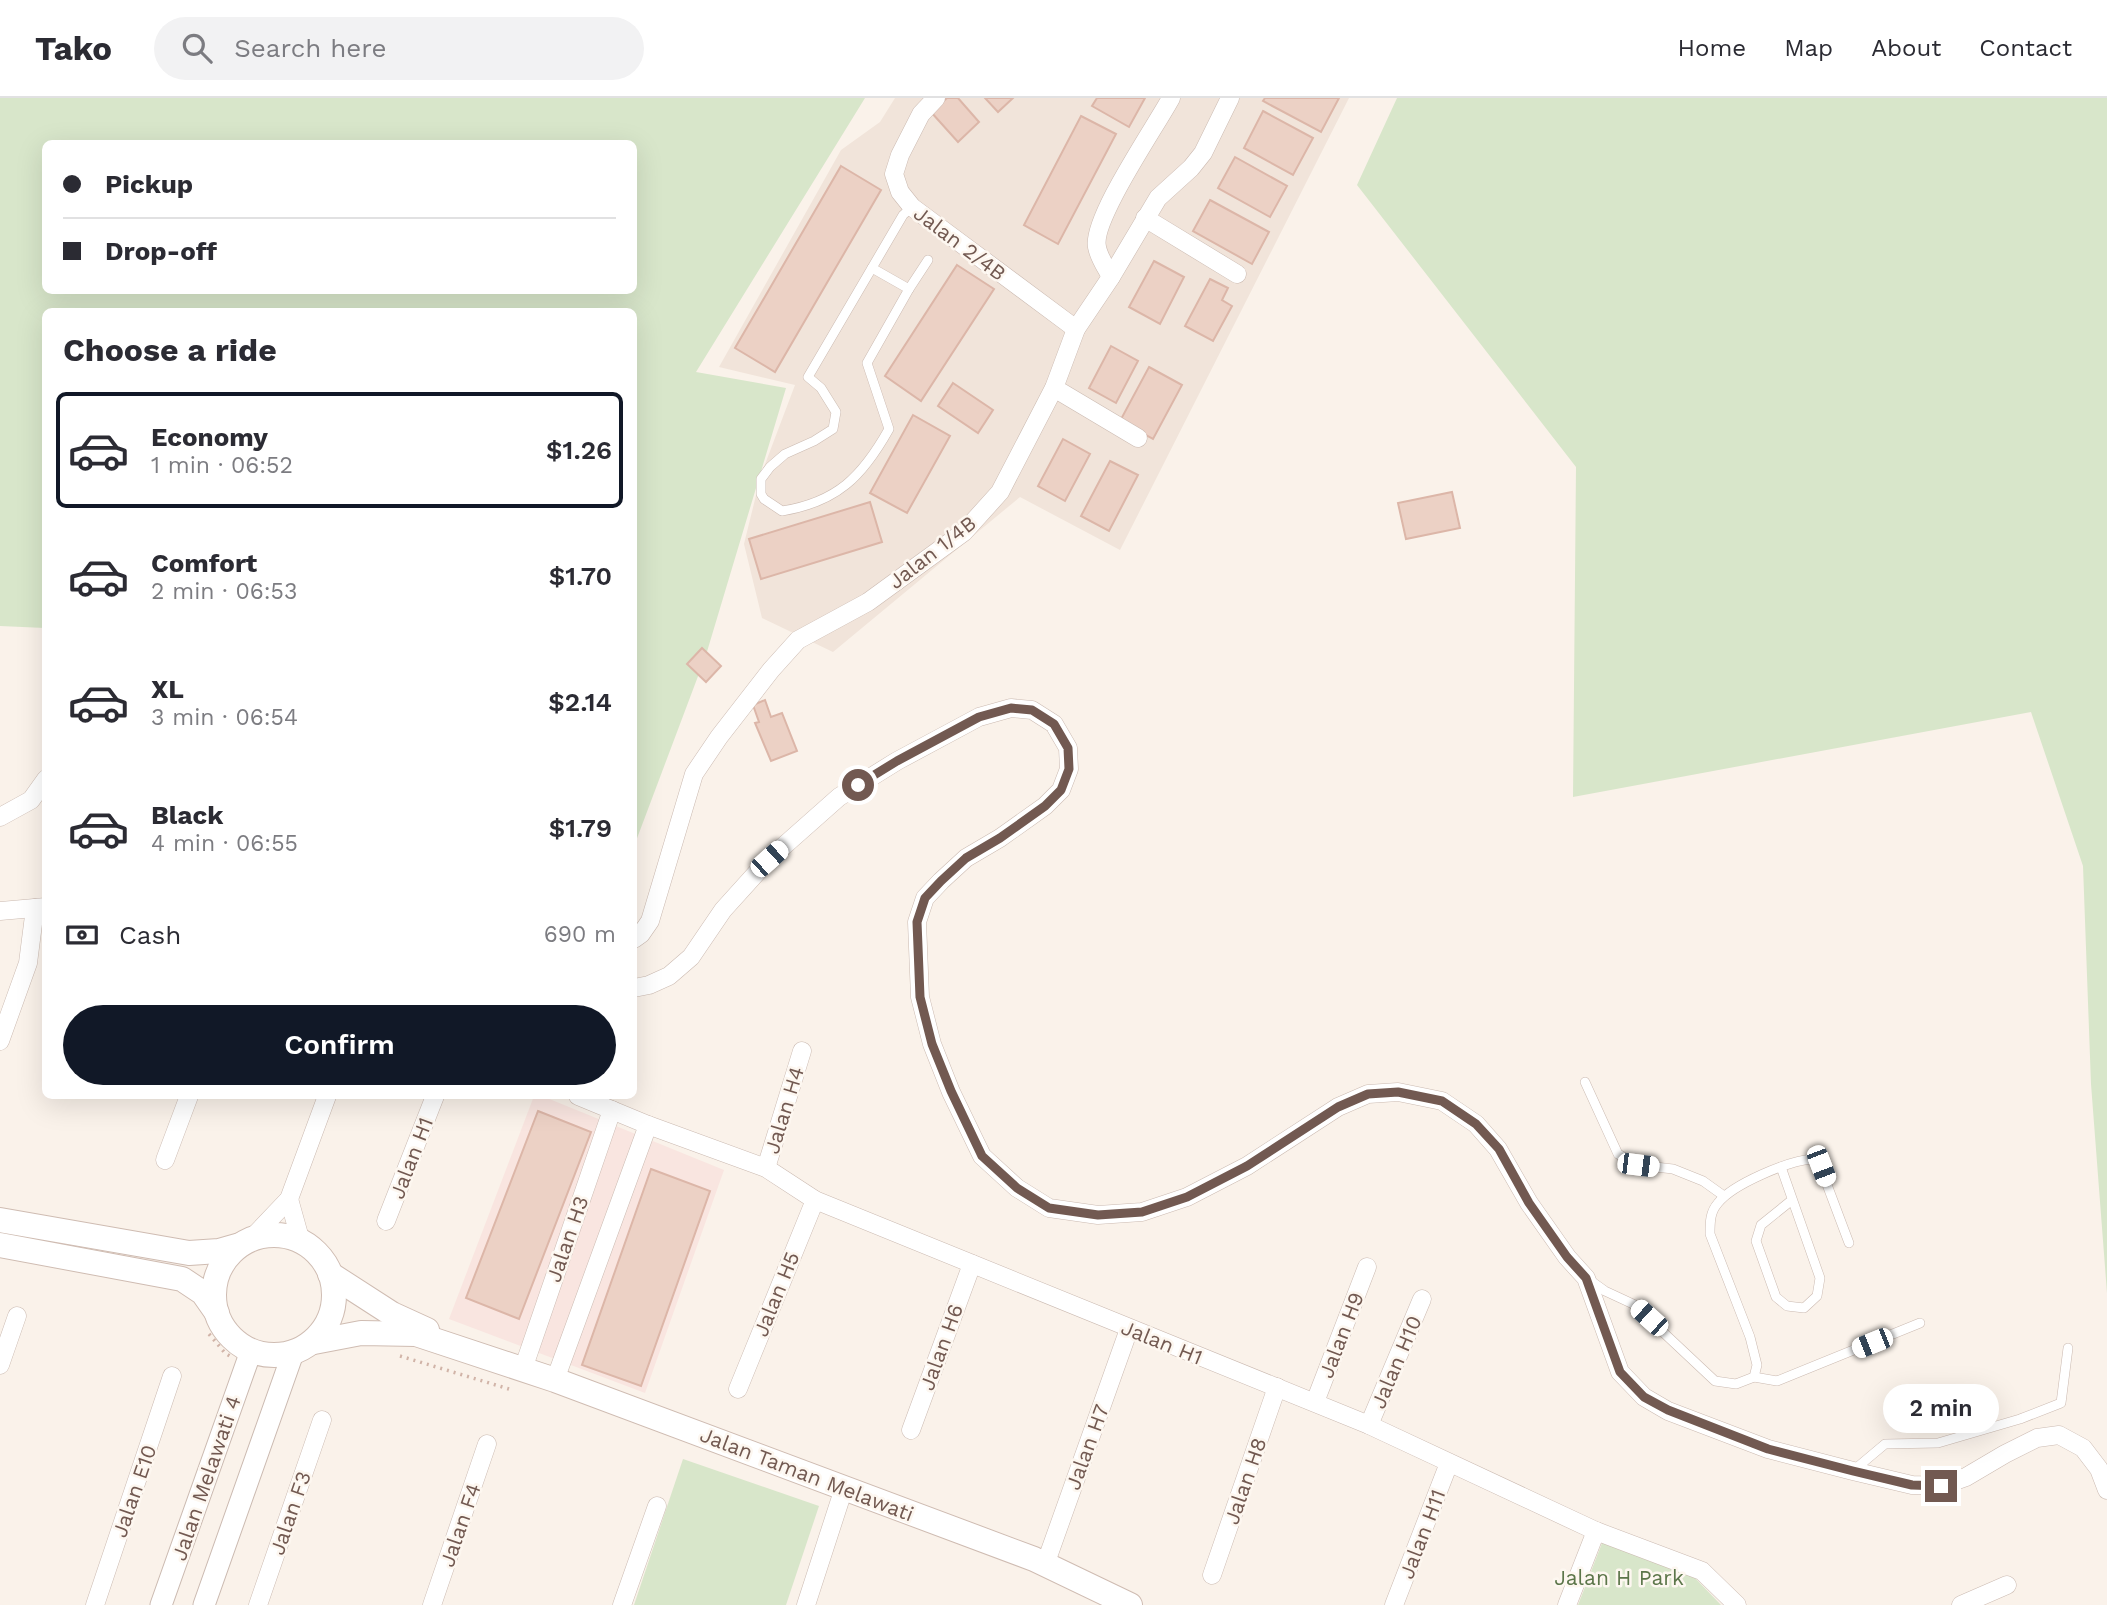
<!DOCTYPE html>
<meta charset="utf-8">
<style>
:root{--surface:#fff;--page:#f2f2f3;--text:#2b2b33;--muted:#7c7c81;--line:#e1e1e2;--accent:#111827}
body{margin:0;font-family:"Work Sans",sans-serif;background:var(--page);color:var(--text);height:100vh;display:flex;flex-direction:column;font-size:26px;white-space:nowrap}
*{box-sizing:border-box;margin:0}
p{font-size:23px;color:var(--muted)}
.icon{flex:none;width:38px;height:38px;fill:none;stroke:currentColor;stroke-width:2;stroke-linecap:round;stroke-linejoin:round}
.map{position:relative;flex:1;overflow:hidden}
.drawer{position:absolute;left:42px;top:210px;width:595px;height:791px;display:flex;flex-direction:column;background:var(--surface);border-radius:10px;box-shadow:0 7px 28px #0002}
.drawer>*{flex:none}
.top-card{position:absolute;left:42px;top:42px;width:595px;height:154px;border-radius:10px;box-shadow:0 7px 28px #0002;display:grid;align-content:center;height:154px;padding:0 21px;background:var(--surface)}
.end{position:absolute;width:32px;height:32px;margin:-16px;border:9px solid #725951;background:#fff;box-shadow:0 0 0 4px #fff}
.from{border-radius:50%}
.bubble{position:absolute;height:49px;border-radius:24px;background:var(--surface);box-shadow:0 7px 28px #0002;font-size:23px;font-weight:600;line-height:49px;text-align:center}
.car{position:absolute;width:21px;height:42px;margin:-21px -10px;border-radius:9px;box-shadow:0 0 5px 2px #0007;background:linear-gradient(#fff 24%,#345 0 40%,#fff 0 76%,#345 0 86%,#fff 0)}
.top-card b{display:flex;align-items:center;gap:24px;height:66px;font-size:26px}
.top-card b+b{border-top:2px solid var(--line)}
.top-card i{width:18px;height:18px;background:var(--text)}
ul{padding:0;list-style:none}
li{display:flex;align-items:center;gap:21px;height:116px;margin:0 14px 10px;padding:0 7px;border:4px solid transparent;border-radius:10px}
li div{flex:1}
li b{display:block;font-size:26px}
li em{font-style:normal;font-weight:600}
li.active{border-color:var(--accent)}
li>.icon{width:63px;height:63px;stroke-width:1.5}
h2{padding:0 21px;font-size:32px;line-height:84px}
.pay{display:flex;align-items:center;gap:18px;height:77px;padding:0 21px;font-size:26px}
.pay p{margin-inline-start:auto}
.primary-button{display:flex;gap:14px;margin-top:auto;padding:14px 21px}
.primary-button a{flex:1;height:80px;border-radius:42px;background:var(--accent);color:#fff;font-size:28px;font-weight:600;line-height:80px;text-align:center}
header{display:flex;align-items:center;gap:42px;box-sizing:border-box;height:98px;padding:0 35px;background:var(--surface);border-bottom:2px solid var(--line)}
header strong{font-size:33px}
nav{display:flex;gap:38px;margin-inline-start:auto;font-size:24px}
.search{width:490px;height:63px;background:var(--page);display:flex;align-items:center;gap:18px;box-sizing:border-box;padding:0 24px;border-radius:38px;color:var(--muted);font-size:26px}
.map>svg:first-child{display:block}
.residential{fill:#f1e4da}
.commercial{fill:#f9e5e0}
.green{fill:#d8e6ca;fill-rule:evenodd}
.building{fill:#ecd1c5;stroke:#dcb6a8;stroke-width:2}
.lines{fill:none;stroke-linecap:round;stroke-linejoin:round}
.service-casing{stroke:#cbbab1;stroke-width:10}
.minor-casing{stroke:#cbbab1;stroke-width:19}
.tertiary-casing{stroke:#cbbab1;stroke-width:23}
.secondary-casing{stroke:#cfbcb2;stroke-width:26}
.path{stroke:#d1b4a8;stroke-width:3.5;stroke-dasharray:2 5;stroke-linecap:butt}
.service{stroke:#fff;stroke-width:9}
.minor{stroke:#fff;stroke-width:18}
.tertiary{stroke:#fff;stroke-width:21}
.secondary{stroke:#fff;stroke-width:24}
.route{stroke:#725951;stroke-width:9}
.labels{text-anchor:middle;dominant-baseline:central;stroke-width:5;stroke-linejoin:round;paint-order:stroke}
.street-label{font-size:21px;fill:#725951;stroke:#fdf7f0}
.park-label{font-size:21px;fill:#5c764a;stroke:#fdf7f0}
</style>
<header>
<strong>Tako</strong>
<div class="search"><svg class="icon" aria-label="search" viewBox="0 0 24 24"><circle cx="10" cy="10" r="6"/><path d="M15 15l6 6"/></svg>Search here</div>
<nav><a>Home</a><a>Map</a><a>About</a><a>Contact</a></nav>
</header>
<div class="map">
<svg width="2107" height="1507" viewBox="0 0 2107 1507">
<rect width="100%" height="100%" fill="#faf2ea"/>
<path class="residential" d="M895,0H1349L1120,452L1020,399L833,554L762,520L744,446L761,377L795,287L719,269L841,52L880,24Z"/>
<path class="commercial" d="M534,998H542L724,1072L645,1295L449,1221Z"/>
<g class="green">
<path d="M0,0H865L696,274L786,290L706,557L636,743L634,741V214H46L45,530L0,528ZM46,46H634V192H46Z"/>
<path d="M1397,0H2107V1195L2091,986L2083,768L2031,614L1573,699L1576,369L1357,87Z"/>
<path d="M683,1361L819,1408L786,1507H634Z"/>
<path d="M1604,1440L1695,1480L1721,1507H1578Z"/>
</g>
<g class="building">
<path d="M947,0H958L979,24L958,44L931,14Z"/>
<path d="M985,0H1013L998,14Z"/>
<path d="M1097,0H1145L1129,29L1092,8Z"/>
<path d="M1265,0H1339L1321,34L1263,3Z"/>
<path d="M1263,13L1313,40L1293,77L1244,50Z"/>
<path d="M1081,18L1116,36L1058,146L1024,127Z"/>
<path d="M1235,59L1287,88L1270,119L1218,90Z"/>
<path d="M841,68L881,92L775,274L735,250Z"/>
<path d="M1210,102L1269,134L1252,166L1193,133Z"/>
<path d="M1154,163L1184,179L1160,226L1129,209Z"/>
<path d="M957,167L994,191L921,303L885,278Z"/>
<path d="M1210,181L1228,190L1222,202L1232,208L1213,243L1185,228Z"/>
<path d="M1111,248L1138,263L1116,305L1089,290Z"/>
<path d="M1149,269L1182,287L1153,341L1120,323Z"/>
<path d="M953,285L993,312L978,335L938,308Z"/>
<path d="M913,317L950,338L907,415L870,395Z"/>
<path d="M1063,341L1090,356L1065,403L1038,388Z"/>
<path d="M1110,363L1138,377L1109,433L1081,418Z"/>
<path d="M1452,394L1460,430L1406,441L1398,405Z"/>
<path d="M870,404L882,444L761,481L749,441Z"/>
<path d="M702,550L721,568L706,584L687,566Z"/>
<path d="M765,602L771,619L782,615L797,653L771,663L755,625L759,624L753,607Z"/>
<path d="M538,1013L591,1034L519,1221L466,1200Z"/>
<path d="M651,1071L710,1093L641,1288L582,1267Z"/>
</g>
<g class="lines">
<g class="service-casing">
<g id="service">
<path d="M912,109L903,117L808,279L821,290L836,314L833,331L814,343L785,356L770,369L761,381V396L764,401L782,413C837,404 862,379 889,331L867,265L909,191L928,162"/>
<path d="M872,170L909,191"/>
<path d="M1585,984L1618,1056L1638,1067L1673,1071L1703,1083L1724,1098"/>
<path d="M1781,1069L1820,1180L1817,1198L1804,1210L1787,1208L1776,1199L1756,1143L1761,1127L1792,1102"/>
<path d="M1591,1183L1605,1193L1633,1206L1715,1283L1736,1286L1754,1279L1757,1267L1750,1239L1710,1136C1710,1124 1710,1114 1718,1105C1733,1086 1788,1063 1812,1061L1820,1068L1849,1145"/>
<path d="M1754,1279L1777,1283L1920,1225"/>
<path d="M1854,1372L1885,1346L1938,1345L2020,1321L2061,1305L2068,1250"/>
</g>
</g>
<g class="minor-casing">
<g id="minor">
<path d="M936,0L921,16L900,57L894,76L900,94L912,109L1076,231"/>
<path d="M1145,120L1237,176"/>
<path d="M1111,179C1106,169 1099,160 1097,149C1091,122 1156,28 1171,0"/>
<path d="M1054,290L1138,340"/>
<path d="M0,719L31,702L46,681"/>
<path d="M0,813L46,809"/>
<path d="M634,841L641,836L650,823L694,676L719,639L771,572L798,542L868,504L964,434L1000,394L1054,290L1076,231L1111,179L1158,100L1191,70L1203,55L1230,0"/>
<path d="M634,890L649,887L669,878L691,859L723,812L769,761L839,699L897,663L979,619L1011,610L1032,612L1054,626L1068,650L1069,671L1061,692L1045,708L1000,740L966,760L941,783L925,800L917,824L920,899L932,946L951,994L982,1058L1017,1090L1049,1110L1098,1117L1142,1114L1187,1099L1247,1068L1338,1009L1368,996L1398,994L1442,1003L1476,1026L1498,1051L1529,1105L1567,1159L1586,1180L1620,1274L1644,1299L1668,1313L1768,1351L1853,1373L1912,1387L1941,1388L1966,1379L2005,1356L2037,1340L2059,1337L2083,1350L2099,1371L2107,1392"/>
<path d="M0,943L28,865L35,810"/>
<path d="M578,998L648,1027L766,1070L815,1102L1369,1327L1596,1433L1702,1473L1737,1507"/>
<path d="M165,1062L189,998"/>
<path d="M766,1070L802,953"/>
<path d="M289,1101L301,1144"/>
<path d="M386,1123L435,998"/>
<path d="M251,1141L289,1101L327,998"/>
<path d="M0,1267L17,1218"/>
<path d="M523,1271L612,1012"/>
<path d="M555,1282L648,1027"/>
<path d="M738,1291L815,1102"/>
<path d="M1315,1304L1367,1169"/>
<path d="M1369,1327L1422,1201"/>
<path d="M911,1332L972,1166"/>
<path d="M1045,1467L1129,1231"/>
<path d="M1212,1477L1277,1289"/>
<path d="M95,1507L172,1278"/>
<path d="M258,1507L322,1322"/>
<path d="M432,1507L487,1346"/>
<path d="M622,1507L657,1408"/>
<path d="M806,1507L844,1390"/>
<path d="M1394,1507L1449,1365"/>
<path d="M1567,1507L1596,1433"/>
<path d="M1961,1507L2007,1487"/>
</g>
</g>
<g class="tertiary-casing">
<g id="tertiary">
<path d="M161,1507L251,1253"/>
<path d="M204,1507L293,1255"/>
</g>
</g>
<g class="secondary-casing">
<g id="secondary">
<path d="M0,1122L189,1155L219,1153L240,1147"/>
<circle cx="274" cy="1197" r="60"/>
<path d="M0,1147L182,1181L203,1195L217,1215"/>
<path d="M330,1176L392,1216L427,1232"/>
<path d="M314,1244L361,1235L416,1236L555,1282L1034,1461L1130,1507"/>
</g>
</g>
<g class="path">
<path d="M209,1236L225,1255L230,1258"/>
<path d="M400,1258L509,1291"/>
</g>
<use href="#service" class="service"/>
<use href="#minor" class="minor"/>
<use href="#tertiary" class="tertiary"/>
<use href="#secondary" class="secondary"/>
</g>
<g class="lines">
<path class="route" d="M858,687L897,663L979,619L1011,610L1032,612L1054,626L1068,650L1069,671L1061,692L1045,708L1000,740L966,760L941,783L925,800L917,824L920,899L932,946L951,993L982,1058L1017,1090L1049,1110L1098,1117L1142,1114L1187,1099L1247,1068L1338,1009L1368,996L1398,994L1442,1003L1476,1026L1499,1051L1529,1105L1567,1159L1586,1180L1620,1274L1644,1299L1668,1312L1768,1351L1853,1373L1912,1387L1941,1388"/>
</g>
<g class="labels">
<g class="street-label">
<text transform="translate(960 145) rotate(37)">Jalan 2/4B</text>
<text transform="translate(932 454) rotate(-38)">Jalan 1/4B</text>
<text transform="translate(784 1012) rotate(-73)">Jalan H4</text>
<text transform="translate(411 1060) rotate(-69)">Jalan H1</text>
<text transform="translate(567 1141) rotate(-71)">Jalan H3</text>
<text transform="translate(776 1196) rotate(-68)">Jalan H5</text>
<text transform="translate(1341 1237) rotate(-69)">Jalan H9</text>
<text transform="translate(1162 1244) rotate(22)">Jalan H1</text>
<text transform="translate(941 1249) rotate(-70)">Jalan H6</text>
<text transform="translate(1396 1264) rotate(-67)">Jalan H10</text>
<text transform="translate(1087 1349) rotate(-70)">Jalan H7</text>
<text transform="translate(807 1376) rotate(21)">Jalan Taman Melawati</text>
<text transform="translate(206 1380) rotate(-71)">Jalan Melawati 4</text>
<text transform="translate(1245 1383) rotate(-71)">Jalan H8</text>
<text transform="translate(134 1393) rotate(-71)">Jalan E10</text>
<text transform="translate(290 1415) rotate(-71)">Jalan F3</text>
<text transform="translate(460 1427) rotate(-71)">Jalan F4</text>
<text transform="translate(1422 1436) rotate(-69)">Jalan H11</text>
</g>
<g class="park-label">
<text x="1619" y="1479">Jalan H Park</text>
</g>
</g>
</svg>
<i class="end from" style="left:858px;top:687px"></i>
<i class="end" style="left:1941px;top:1388px"></i>
<div class="bubble" style="left:1883px;top:1286px;width:116px">2 min</div>
<i class="car" style="left:769px;top:761px;rotate:48deg"></i>
<i class="car" style="left:1638px;top:1067px;rotate:97deg"></i>
<i class="car" style="left:1821px;top:1068px;rotate:159deg"></i>
<i class="car" style="left:1649px;top:1220px;rotate:312deg"></i>
<i class="car" style="left:1872px;top:1245px;rotate:248deg"></i>
<div class="top-card">
<b><i class="from"></i>Pickup</b>
<b><i></i>Drop-off</b>
</div>
<section class="drawer">
<h2>Choose a ride</h2>
<ul>
<li class="active"><svg class="icon" aria-label="car" viewBox="0 0 24 24"><path d="M5 17H2v-5l4-1 3-4h7l3 4 3 1v5h-3M9 17h6M6 11h13"/><circle cx="7" cy="17" r="2"/><circle cx="17" cy="17" r="2"/></svg><div><b>Economy</b><p>1 min · 06:52</p></div><em>$1.26</em></li>
<li><svg class="icon" aria-label="car" viewBox="0 0 24 24"><path d="M5 17H2v-5l4-1 3-4h7l3 4 3 1v5h-3M9 17h6M6 11h13"/><circle cx="7" cy="17" r="2"/><circle cx="17" cy="17" r="2"/></svg><div><b>Comfort</b><p>2 min · 06:53</p></div><em>$1.70</em></li>
<li><svg class="icon" aria-label="car" viewBox="0 0 24 24"><path d="M5 17H2v-5l4-1 3-4h7l3 4 3 1v5h-3M9 17h6M6 11h13"/><circle cx="7" cy="17" r="2"/><circle cx="17" cy="17" r="2"/></svg><div><b>XL</b><p>3 min · 06:54</p></div><em>$2.14</em></li>
<li><svg class="icon" aria-label="car" viewBox="0 0 24 24"><path d="M5 17H2v-5l4-1 3-4h7l3 4 3 1v5h-3M9 17h6M6 11h13"/><circle cx="7" cy="17" r="2"/><circle cx="17" cy="17" r="2"/></svg><div><b>Black</b><p>4 min · 06:55</p></div><em>$1.79</em></li>
</ul>
<div class="pay"><svg class="icon" aria-label="cash" viewBox="0 0 24 24"><path d="M3 7h18v10H3z"/><circle cx="12" cy="12" r="2"/></svg>Cash<p>690 m</p></div>
<div class="primary-button"><a>Confirm</a></div>
</section>
</div>
